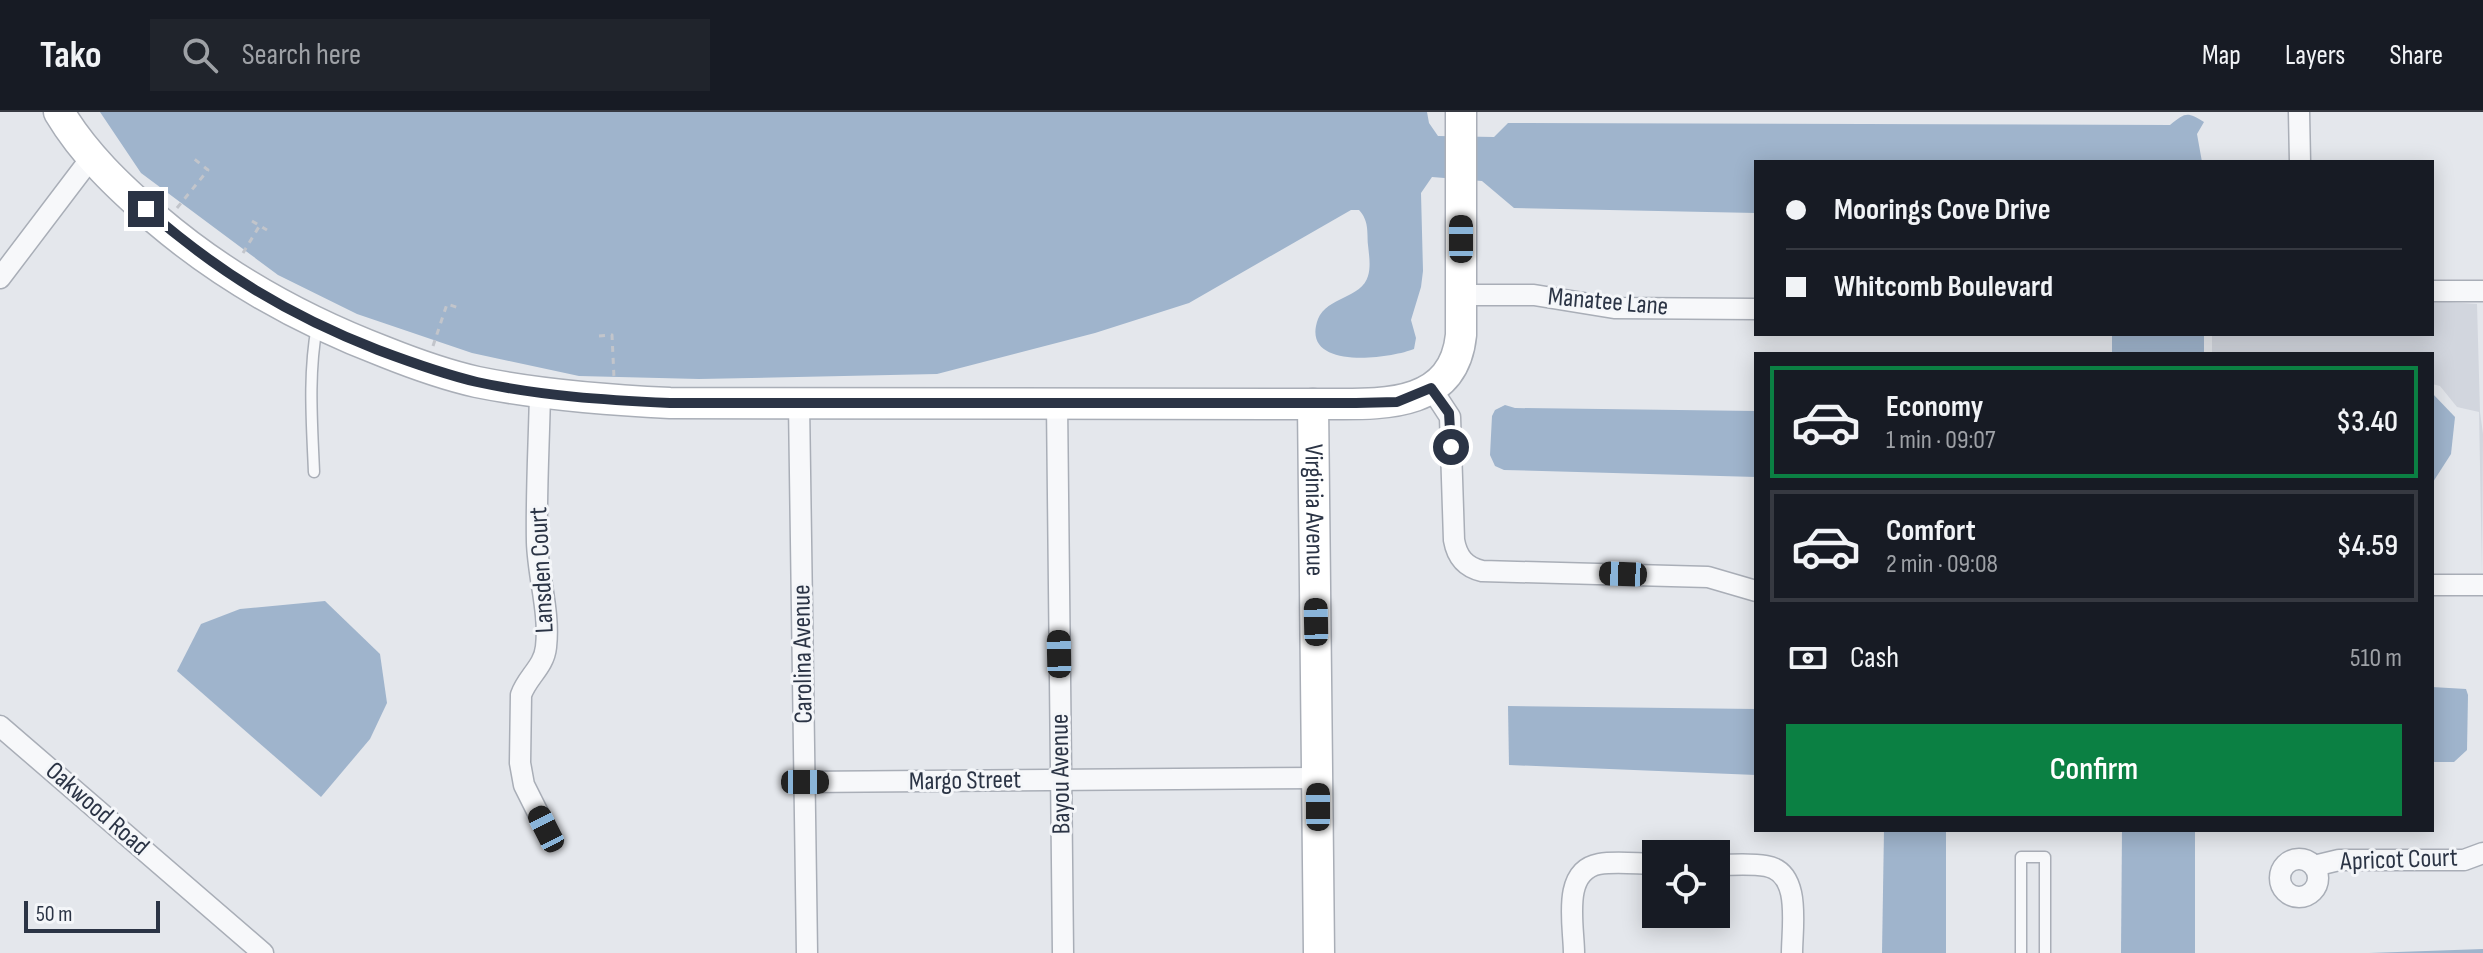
<!DOCTYPE html>
<meta charset="utf-8">
<style>
:root{--surface:#171b24;--page:#20242c;--text:#f1f3f6;--muted:#9ea1a6;--line:#363941;--accent:#0b8043}
body{margin:0;font-family:"Sofia Sans Condensed",sans-serif;background:var(--page);color:var(--text);height:100vh;display:flex;flex-direction:column;font-size:30px;white-space:nowrap}
*{box-sizing:border-box;margin:0}
p{font-size:26px;color:var(--muted)}
.icon{flex:none;width:44px;height:44px;fill:none;stroke:currentColor;stroke-width:2;stroke-linecap:round;stroke-linejoin:round}
.map{position:relative;flex:1;overflow:hidden}
.sheet{position:absolute;left:1754px;top:240px;width:680px;height:480px;display:flex;flex-direction:column;background:var(--surface);border-radius:0px;box-shadow:0 4px 20px #0003}
.sheet>*{flex:none}
.hud{position:absolute;left:1754px;top:48px;width:680px;height:176px;border-radius:0px;box-shadow:0 4px 20px #0003;display:grid;align-content:center;height:176px;padding:0 32px;background:var(--surface)}
.controls{position:absolute;left:1642px;top:728px;display:grid;gap:16px}
.controls a{display:grid;place-items:center;width:88px;height:88px;border-radius:0px;background:var(--surface);box-shadow:0 4px 20px #0003;font-size:40px}
.scale{position:absolute;left:24px;bottom:20px;width:136px;box-sizing:border-box;padding-left:8px;border:4px solid #2b3445;border-top:0;font-size:22px;line-height:28px;white-space:nowrap;color:#2b3445;-webkit-text-stroke:6px #f4f6f9;paint-order:stroke}
.end{position:absolute;width:36px;height:36px;margin:-18px;border:10px solid #2b3445;background:#fff;box-shadow:0 0 0 4px #fff}
.from{border-radius:50%}
.car{position:absolute;width:24px;height:48px;margin:-24px -12px;border-radius:10px;box-shadow:0 0 6px 2px #0007;background:linear-gradient(#222 24%,#8ab4d8 0 40%,#222 0 76%,#8ab4d8 0 86%,#222 0)}
.hud b{display:flex;align-items:center;gap:28px;height:76px;font-size:30px}
.hud b+b{border-top:2px solid var(--line)}
.hud i{width:20px;height:20px;background:var(--text)}
ul{padding:14px 0 0;list-style:none}
li{display:flex;align-items:center;gap:24px;height:112px;margin:0 16px 12px;padding:0 16px;border:4px solid var(--line);border-radius:0px}
li div{flex:1}
li b{display:block;font-size:30px}
li em{font-style:normal;font-weight:600}
li.on{border-color:var(--accent)}
li>.icon{width:72px;height:72px;stroke-width:1.5}
.pay{display:flex;align-items:center;gap:20px;height:88px;padding:0 32px;font-size:30px}
.pay p{margin-inline-start:auto}
.action{display:flex;gap:16px;margin-top:auto;padding:16px 32px}
.action a{flex:1;height:92px;border-radius:0px;background:var(--accent);color:#fff;font-size:32px;font-weight:600;line-height:92px;text-align:center}
header{display:flex;align-items:center;gap:48px;box-sizing:border-box;height:112px;padding:0 40px;background:var(--surface);border-bottom:2px solid var(--line)}
header strong{font-size:38px}
nav{display:flex;gap:44px;margin-inline-start:auto;font-size:28px}
.search{width:560px;height:72px;background:var(--page);display:flex;align-items:center;gap:20px;box-sizing:border-box;padding:0 28px;border-radius:0px;color:var(--muted);font-size:30px}
.map>svg:first-child{display:block}
.built{fill:#d2d6de}
.water{fill:#9fb4cc}
.lines{fill:none;stroke-linecap:round;stroke-linejoin:round}
.lane-casing{stroke:#a9aeb7;stroke-width:13}
.street-casing{stroke:#a9aeb7;stroke-width:23}
.secondary-casing{stroke:#a9aeb7;stroke-width:33}
.path{stroke:#c2c5cb;stroke-width:3;stroke-dasharray:6 6;stroke-linecap:butt}
.lane{stroke:#f7f8fa;stroke-width:10}
.street{stroke:#f7f8fa;stroke-width:20}
.secondary{stroke:#fff;stroke-width:30}
.route{stroke:#2b3445;stroke-width:10}
.labels{text-anchor:middle;dominant-baseline:central;stroke-width:6;stroke-linejoin:round;paint-order:stroke}
.street-label{font-size:26px;fill:#2b3445;stroke:#f4f6f9}
</style>
<header>
<strong>Tako</strong>
<div class="search"><svg class="icon" aria-label="search" viewBox="0 0 24 24"><circle cx="10" cy="10" r="6"/><path d="M15 15l6 6"/></svg>Search here</div>
<nav><a>Map</a><a>Layers</a><a>Share</a></nav>
</header>
<div class="map">
<svg width="2483" height="841" viewBox="0 0 2483 841">
<rect width="100%" height="100%" fill="#e4e7ec"/>
<path class="built" d="M2432,189L2477,192L2480,300L2483,322L2482,463L2479,300L2457,295L2440,274L2432,272V242H2212V222H2432Z"/>
<g class="water">
<path d="M100,0H1427L1429,11L1438,24L1494,25L1508,11L2170,13C2186,0 2187,0 2204,10L2197,22L2202,50H1756V101L1514,96L1482,69L1432,65L1421,81L1423,159L1421,175L1411,208L1416,226L1414,237C1389,247 1299,259 1318,207C1327,185 1362,186 1368,164C1371,154 1369,143 1368,133C1367,119 1369,109 1359,98H1351L1189,191L1095,221L937,262L699,267L579,264L472,241L357,202L278,163L141,61Z"/>
<rect x="2112" y="222" width="92" height="20"/>
<path d="M2432,281L2455,305L2451,342L2433,370Z"/>
<path d="M1505,293L1515,296L1756,299V365L1504,358L1495,354L1490,343L1492,304L1495,298Z"/>
<path d="M325,489L380,542L387,591L370,627L321,685L177,559L201,512L240,497Z"/>
<path d="M2432,575L2466,577L2468,583L2467,638L2454,650H2432Z"/>
<path d="M1508,594L1756,597V663L1509,653Z"/>
<path d="M1884,718H1946V841H1882Z"/>
<path d="M2122,718H2195V841H2121Z"/>
<path d="M2483,837V841H2369Z"/>
</g>
<g class="lines">
<g class="lane-casing">
<g id="lane">
<path d="M314,360C312,311 308,263 317,214"/>
<path d="M2021,841V745H2045V841"/>
</g>
</g>
<g class="street-casing">
<g id="street">
<path d="M2299,0L2300,50"/>
<path d="M0,166L91,46"/>
<path d="M2432,179H2483"/>
<path d="M1461,183H1534L1614,196L1756,197"/>
<path d="M1431,276L1450,305L1454,428C1457,445 1465,455 1482,459L1708,465L1756,479"/>
<path d="M540,281C539,331 536,381 537,430C538,465 550,500 546,535C544,555 527,565 521,583L520,651L524,673L546,717"/>
<path d="M799,291L807,841"/>
<path d="M1057,291L1063,841"/>
<path d="M2432,473H2483"/>
<path d="M0,614L263,841"/>
<path d="M805,670L1318,666"/>
<circle cx="2299" cy="766" r="19"/>
<path d="M1716,753C1732,753 1750,751 1766,754C1802,760 1792,814 1792,841"/>
<path d="M2314,754L2339,748H2464L2483,741"/>
<path d="M1574,841C1574,814 1561,759 1599,752C1617,749 1638,752 1656,752"/>
</g>
</g>
<g class="secondary-casing">
<g id="secondary">
<path d="M59,0C84,42 119,75 156,107C225,166 301,208 385,240C415,252 446,263 477,270C541,283 605,288 670,291L1313,292C1370,291 1453,302 1461,223V0"/>
<path id="s1" d="M1313,292L1319,841"/>
</g>
</g>
<g class="path">
<path d="M177,96L208,58L193,46"/>
<path d="M252,109L267,118"/>
<path d="M243,141L260,113"/>
<path d="M599,224L612,223L614,266"/>
<path d="M433,234L447,192L459,196"/>
</g>
<use href="#lane" class="lane"/>
<use href="#street" class="street"/>
<use href="#secondary" class="secondary"/>
</g>
<g class="lines">
<path class="route" d="M146,97C218,160 288,203 378,238C410,250 443,262 477,270C541,284 605,288 670,291H1356L1397,290L1431,276L1449,301L1451,335"/>
</g>
<g class="labels">
<g class="street-label">
<text transform="translate(1608 190) rotate(5)">Manatee Lane</text>
<text stroke="none"><textPath href="#s1" startOffset="106">Virginia Avenue</textPath></text>
<text transform="translate(542 458) rotate(-93)">Lansden Court</text>
<text transform="translate(803 542) rotate(-91)">Carolina Avenue</text>
<text transform="translate(1061 662) rotate(-91)">Bayou Avenue</text>
<text transform="translate(965 669) rotate(-1)">Margo Street</text>
<text transform="translate(97 697) rotate(41)">Oakwood Road</text>
<text transform="translate(2399 748) rotate(-2)">Apricot Court</text>
</g>
</g>
</svg>
<div class="controls">
<a><svg class="icon" aria-label="locate" viewBox="0 0 24 24"><circle cx="12" cy="12" r="6"/><path d="M12 2v4M12 18v4M2 12h4M18 12h4"/></svg></a>
</div>
<div class="scale">50 m</div>
<i class="end from" style="left:1451px;top:335px"></i>
<i class="end" style="left:146px;top:97px"></i>
<i class="car" style="left:1461px;top:127px;rotate:0deg"></i>
<i class="car" style="left:1623px;top:462px;rotate:272deg"></i>
<i class="car" style="left:1316px;top:510px;rotate:359deg"></i>
<i class="car" style="left:1059px;top:542px;rotate:359deg"></i>
<i class="car" style="left:805px;top:670px;rotate:90deg"></i>
<i class="car" style="left:1318px;top:695px;rotate:0deg"></i>
<i class="car" style="left:546px;top:717px;rotate:333deg"></i>
<div class="hud">
<b><i class="from"></i>Moorings Cove Drive</b>
<b><i></i>Whitcomb Boulevard</b>
</div>
<section class="sheet">
<ul>
<li class="on"><svg class="icon" aria-label="car" viewBox="0 0 24 24"><path d="M5 17H2v-5l4-1 3-4h7l3 4 3 1v5h-3M9 17h6M6 11h13"/><circle cx="7" cy="17" r="2"/><circle cx="17" cy="17" r="2"/></svg><div><b>Economy</b><p>1 min · 09:07</p></div><em>$3.40</em></li>
<li><svg class="icon" aria-label="car" viewBox="0 0 24 24"><path d="M5 17H2v-5l4-1 3-4h7l3 4 3 1v5h-3M9 17h6M6 11h13"/><circle cx="7" cy="17" r="2"/><circle cx="17" cy="17" r="2"/></svg><div><b>Comfort</b><p>2 min · 09:08</p></div><em>$4.59</em></li>
</ul>
<div class="pay"><svg class="icon" aria-label="cash" viewBox="0 0 24 24"><path d="M3 7h18v10H3z"/><circle cx="12" cy="12" r="2"/></svg>Cash<p>510 m</p></div>
<div class="action"><a>Confirm</a></div>
</section>
</div>
